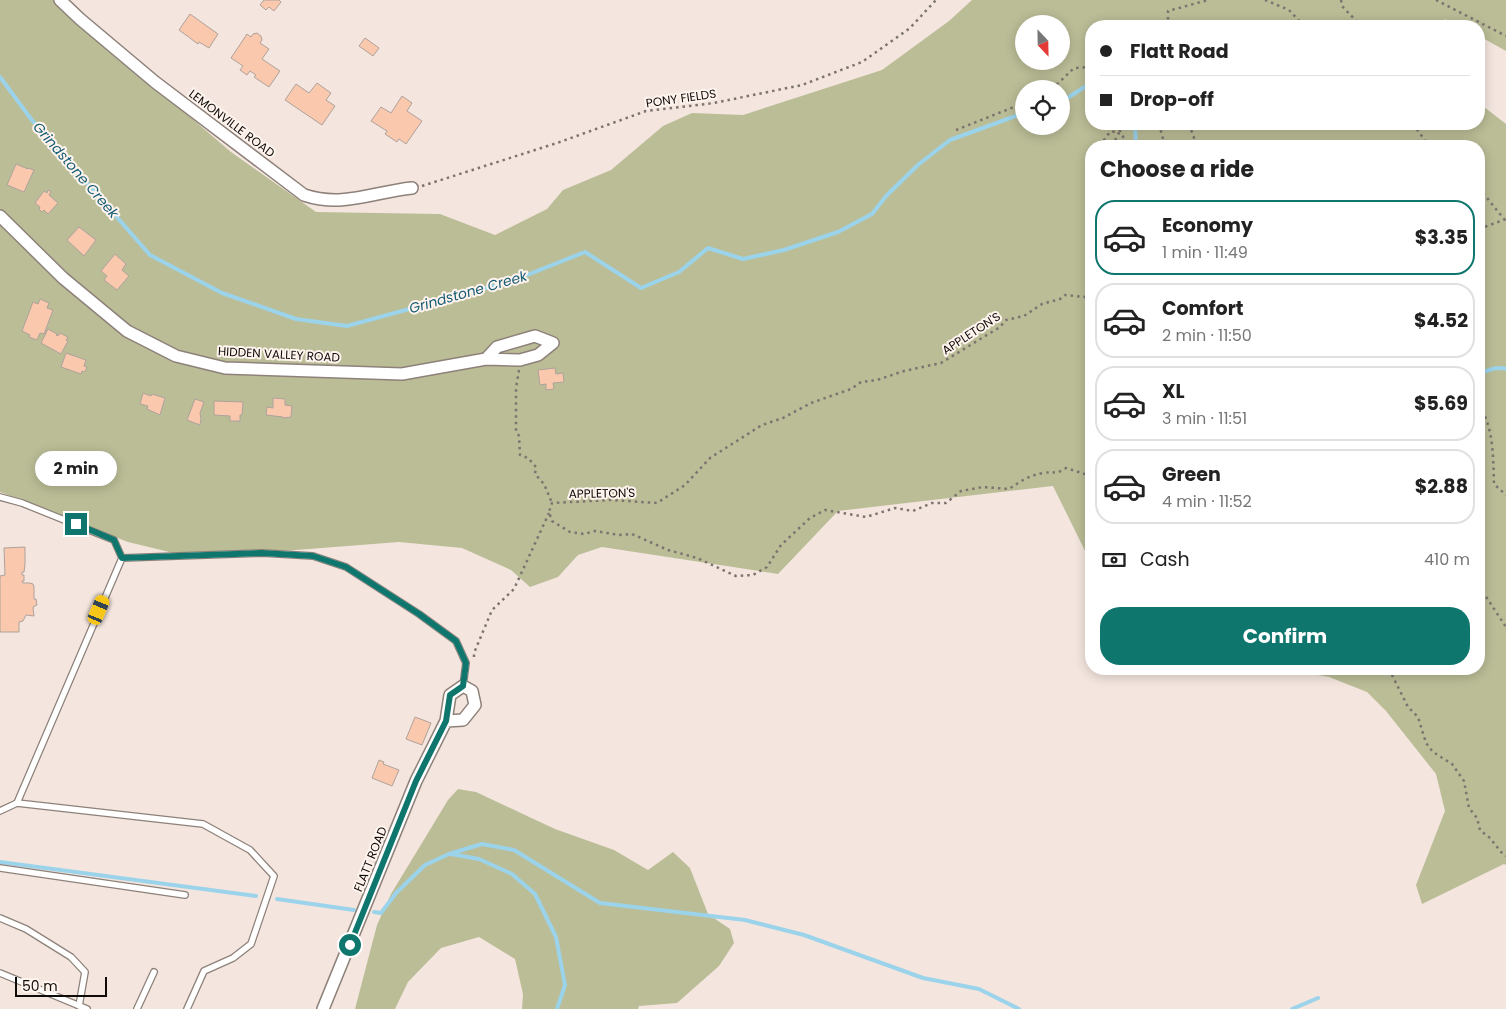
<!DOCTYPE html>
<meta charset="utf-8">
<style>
:root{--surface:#fff;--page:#f2f2f2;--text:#222;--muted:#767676;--line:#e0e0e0;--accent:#0f766e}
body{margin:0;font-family:Poppins,sans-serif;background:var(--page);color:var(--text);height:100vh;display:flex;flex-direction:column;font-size:19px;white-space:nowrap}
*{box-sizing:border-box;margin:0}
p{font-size:16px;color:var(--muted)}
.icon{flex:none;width:28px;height:28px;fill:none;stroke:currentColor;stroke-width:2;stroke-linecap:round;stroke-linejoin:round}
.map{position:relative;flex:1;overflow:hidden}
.panel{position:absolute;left:1085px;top:140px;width:400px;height:535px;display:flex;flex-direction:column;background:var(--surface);border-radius:20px;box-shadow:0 2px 12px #0003}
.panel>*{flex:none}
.banner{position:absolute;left:1085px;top:20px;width:400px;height:110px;border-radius:20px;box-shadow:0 2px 12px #0003;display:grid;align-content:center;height:110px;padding:0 15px;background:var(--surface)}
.needle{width:32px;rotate:158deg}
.buttons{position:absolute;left:1015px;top:15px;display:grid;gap:10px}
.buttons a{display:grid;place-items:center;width:55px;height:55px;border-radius:50%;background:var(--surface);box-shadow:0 2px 12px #0003;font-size:25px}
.scale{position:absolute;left:15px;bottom:12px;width:92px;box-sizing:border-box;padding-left:5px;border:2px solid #0f0b09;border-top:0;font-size:14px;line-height:18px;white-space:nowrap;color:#0f0b09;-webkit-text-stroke:4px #fff4ee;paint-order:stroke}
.end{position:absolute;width:22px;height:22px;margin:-11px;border:6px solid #0f766e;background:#fff;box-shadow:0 0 0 2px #fff}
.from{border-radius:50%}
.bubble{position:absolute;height:35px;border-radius:18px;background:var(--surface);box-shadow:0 2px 12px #0003;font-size:16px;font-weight:700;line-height:35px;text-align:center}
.car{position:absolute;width:15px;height:30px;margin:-15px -8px;border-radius:6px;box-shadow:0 0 4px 1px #0007;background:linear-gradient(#f5c518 24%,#345 0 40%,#f5c518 0 76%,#345 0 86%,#f5c518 0)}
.banner b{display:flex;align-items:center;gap:18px;height:48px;font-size:19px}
.banner b+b{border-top:1px solid var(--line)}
.banner i{width:12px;height:12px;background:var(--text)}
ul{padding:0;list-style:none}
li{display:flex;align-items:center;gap:15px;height:75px;margin:0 10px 8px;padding:0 5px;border:2px solid var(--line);border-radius:20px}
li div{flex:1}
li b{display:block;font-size:19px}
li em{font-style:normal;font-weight:700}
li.selected{border-color:var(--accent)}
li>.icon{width:45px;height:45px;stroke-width:1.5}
h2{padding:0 15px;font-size:22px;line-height:60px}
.pay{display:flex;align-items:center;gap:12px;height:55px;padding:0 15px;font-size:19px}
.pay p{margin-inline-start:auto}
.button{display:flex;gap:10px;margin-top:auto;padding:10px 15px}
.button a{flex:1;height:58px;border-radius:20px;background:var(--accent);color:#fff;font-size:20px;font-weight:700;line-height:58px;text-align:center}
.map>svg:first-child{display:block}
.green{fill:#bbbd97;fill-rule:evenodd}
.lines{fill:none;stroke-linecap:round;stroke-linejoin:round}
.stream{stroke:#9bd3eb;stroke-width:4}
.building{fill:#f9c8ad;stroke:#aea29b}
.service-casing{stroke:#8d817a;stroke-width:8}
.minor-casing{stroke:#8d817a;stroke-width:14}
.path{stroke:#7d746f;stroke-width:2.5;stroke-dasharray:2.5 4;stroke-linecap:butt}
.service{stroke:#fff;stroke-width:5.5}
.minor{stroke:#fff;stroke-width:11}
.route{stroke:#0f766e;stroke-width:6}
.labels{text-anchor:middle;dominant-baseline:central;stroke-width:4;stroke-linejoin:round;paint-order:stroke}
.street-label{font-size:12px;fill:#0f0b09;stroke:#fff4ee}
.water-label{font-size:14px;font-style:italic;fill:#155c74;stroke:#fff4ee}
</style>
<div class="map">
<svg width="1506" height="1009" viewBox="0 0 1506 1009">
<rect width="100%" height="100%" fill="#f4e6df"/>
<g class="green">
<path d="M0,0H58L100,40L231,152L316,212L440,214L495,235L547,209L563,190L611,170L663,126L692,113L743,115L882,70L949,21L972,0H1506V51L1479,36V26H1460L1445,19L1441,26H1091V124H1479V103L1506,124V865L1504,864L1422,904L1416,885L1445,811L1436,774L1386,711L1367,692L1329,677L1285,669H1479V146H1091V563L1053,486L838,511L778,574L602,547L578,555L558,577L530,587L511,570L462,548L399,542L194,558L128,542L0,492ZM1024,24H1061V61H1024ZM1024,89H1061V126H1024Z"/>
<path d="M458,789L476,792L555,829L614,850L648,870L673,852L690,868L708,914L730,929L734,943L719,966L677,1003L639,1006L638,1009H522L523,994L515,959L479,937L441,948L408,982L395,1009H355L377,925L391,894L448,800Z"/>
</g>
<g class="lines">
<g class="stream">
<path d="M0,77L31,119L150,255L222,293L296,319L347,326L512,281L585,252L641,288L679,272L708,248L743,259L784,250L838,232L872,214L887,195L919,164L950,140L1024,113"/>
<path d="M1061,102L1091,83"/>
<path d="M1135,124L1136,146"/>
<path d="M1479,375C1486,370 1498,366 1506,369"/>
<path d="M451,854L479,859L512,874L535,894L556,937L565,985L557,1009"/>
<path d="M0,862L256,896"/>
<path d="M277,899L354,910"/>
<path d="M374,912L381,913L396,893L425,865L449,854L482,844L514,850L600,903L745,920L804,935L923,978L979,989L1019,1009"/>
<path d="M1292,1009L1318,998"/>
</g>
</g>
<g class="building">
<path d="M264,0H279L281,2L274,11L269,7L266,10L260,5Z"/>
<path d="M190,14L218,34L209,48L199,42L198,44L179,30Z"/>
<path d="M257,33L261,36L262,40L260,43L269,49L262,59L280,71L269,87L254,77L256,75L250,71L247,75L240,70L243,66L231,58L247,34L251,37L253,34Z"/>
<path d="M365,38L379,48L373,56L359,46Z"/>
<path d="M317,83L331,93L326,100L335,106L322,125L285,100L296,84L309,93Z"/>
<path d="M402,96L412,103L407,111L422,121L406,144L399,139L397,142L385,134L387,131L371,121L381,107L391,113Z"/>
<path d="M16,164L28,169V168L34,170L24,192L7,185Z"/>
<path d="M48,190L51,192L49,195L58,203L48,214L44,210L42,212L39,209L40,207L35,203L44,191L47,193Z"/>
<path d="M79,227L96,240L84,256L67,240Z"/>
<path d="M115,254L126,264L122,270L129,276L117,290L104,280L107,276L101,271Z"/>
<path d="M40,299L49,303L47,308L53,310L44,334L40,333L37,340L29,337L30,335L22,331L33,302L38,304Z"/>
<path d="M48,329L57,334L56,335L58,336L60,333L68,337L66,340L68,341L61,354L41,343Z"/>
<path d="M66,353L86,360L84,366L87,367L85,372L82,371L81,374L61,367Z"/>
<path d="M555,368L556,374L563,373L564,382L553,383L554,389L546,390V384L540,385L538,370Z"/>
<path d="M143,393L151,396L152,394L165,398L160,415L147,409L148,406L140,404Z"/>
<path d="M273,398L285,399V405L292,406L291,417L283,418V417L266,415L267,407L273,408Z"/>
<path d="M195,399L204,402L200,413L201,419L200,425L187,420Z"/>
<path d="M214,401L243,402L242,415H240V421H230V416L214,415Z"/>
<path d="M25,547V564L24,572H22V575H24V581H22L23,583H30L33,584L34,587V599H36L37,605L33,607L34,616L26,615L23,621L19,622V632H0V576L5,575L4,548Z"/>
<path d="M415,717L431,723L422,745L406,739Z"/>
<path d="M379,760L384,762L383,764L399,770L392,786L372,778Z"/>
</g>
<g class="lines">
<g class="service-casing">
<g id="service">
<path d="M0,497L22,503L114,540L122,558L17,803"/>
<path d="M122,558L262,553L313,556L346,567L419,614L456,641L466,663L463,686"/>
<path d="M0,811L17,803L203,824L250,850L274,876L251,944L233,958L204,971L187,1009"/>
<path d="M0,868L185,895"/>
<path d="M0,918L26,929L71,957L85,972L79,1006"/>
<path d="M0,973L87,1009"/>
<path d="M137,1009L154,972"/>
</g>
</g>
<g class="minor-casing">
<g id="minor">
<path d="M60,0L80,19L155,82L304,195C343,208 373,192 412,188"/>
<path d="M0,216L63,278L127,331L176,356L225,368L402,374L486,359L520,360L538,355L553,343L535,336L497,347L486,359"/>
<path d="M323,1009L416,781L446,721L450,695L463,686L472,691L475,705L463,720L446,721"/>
</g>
</g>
<g class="path">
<path d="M1265,0L1289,10L1304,26"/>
<path d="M1341,0L1342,6L1361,26"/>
<path d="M1436,0L1506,36"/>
<path d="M1168,26V11L1208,0"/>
<path d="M1052,89L1074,68L1091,67"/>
<path d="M1159,124L1165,146"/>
<path d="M1189,124L1197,146"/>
<path d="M1413,124L1429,146"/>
<path d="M956,130L1024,103"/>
<path d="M1108,146L1104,140L1110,132L1120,131L1128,146"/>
<path d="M1112,146L1120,131"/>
<path d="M422,186L557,143L646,111L714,103L802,85L862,62L910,28L936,0"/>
<path d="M1479,188L1504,219"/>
<path d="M1479,229L1506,219"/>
<path d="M1091,290L1086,297L1091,317"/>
<path d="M1086,297L1065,295L1060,299L1042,304L1024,316L1006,320L1000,327L941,363L904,371L877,380L861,382L851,389L811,403L783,418L762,425L710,458L685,485L657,503L611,500L552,503L549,512L552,521L570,532L584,534L595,531L619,535L632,534L668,550L697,558L736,576L753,575L767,567L781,545L810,518L825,510L866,517L895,508L913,511L932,503H946L961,491L983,487L1009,489C1019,482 1030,475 1043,473C1054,471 1056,475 1066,468L1091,476"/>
<path d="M519,370L516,388V431L519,436L520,455L528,458L536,467L535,474L544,484L552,503"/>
<path d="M1479,405C1494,428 1493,457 1494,484L1506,495"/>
<path d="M1479,586L1506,627"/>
<path d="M474,657V653L492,610L514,589L549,513"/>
<path d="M1389,669L1408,707L1418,717L1426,743L1433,752L1452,764L1464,781L1469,808L1477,818L1480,830L1490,838L1501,852L1506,856"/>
</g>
<use href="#service" class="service"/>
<use href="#minor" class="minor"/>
</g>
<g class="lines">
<path class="route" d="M76,524L114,540L122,558L262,553L313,556L346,567L419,614L456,641L466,663L463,686L450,695L446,721L416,781L350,945"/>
</g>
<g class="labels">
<g class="street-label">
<text transform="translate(681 98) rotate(-8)">PONY FIELDS</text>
<text transform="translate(232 123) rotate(37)">LEMONVILLE ROAD</text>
<text transform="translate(971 333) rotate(-33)">APPLETON'S</text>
<text transform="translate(279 354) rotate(3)">HIDDEN VALLEY ROAD</text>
<text transform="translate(602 493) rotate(-1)">APPLETON'S</text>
<text transform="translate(370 859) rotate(-68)">FLATT ROAD</text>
</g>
<g class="water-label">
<text transform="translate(76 170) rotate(49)">Grindstone Creek</text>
<text transform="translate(468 292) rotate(-16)">Grindstone Creek</text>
</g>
</g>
</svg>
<div class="buttons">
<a><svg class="needle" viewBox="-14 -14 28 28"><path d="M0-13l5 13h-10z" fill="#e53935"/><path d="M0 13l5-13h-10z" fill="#767676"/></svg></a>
<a><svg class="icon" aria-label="locate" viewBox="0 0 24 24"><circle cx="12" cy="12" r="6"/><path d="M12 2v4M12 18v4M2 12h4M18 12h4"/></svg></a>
</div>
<div class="scale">50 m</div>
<i class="end from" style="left:350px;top:945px"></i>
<i class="end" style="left:76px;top:524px"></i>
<div class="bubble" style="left:35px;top:451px;width:82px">2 min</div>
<i class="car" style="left:99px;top:610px;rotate:23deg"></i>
<div class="banner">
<b><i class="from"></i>Flatt Road</b>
<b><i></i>Drop-off</b>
</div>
<section class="panel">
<h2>Choose a ride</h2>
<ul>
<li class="selected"><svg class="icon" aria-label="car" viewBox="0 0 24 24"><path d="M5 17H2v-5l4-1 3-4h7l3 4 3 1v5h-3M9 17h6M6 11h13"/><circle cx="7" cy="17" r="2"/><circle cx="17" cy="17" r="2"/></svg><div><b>Economy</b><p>1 min · 11:49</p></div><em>$3.35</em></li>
<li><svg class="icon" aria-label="car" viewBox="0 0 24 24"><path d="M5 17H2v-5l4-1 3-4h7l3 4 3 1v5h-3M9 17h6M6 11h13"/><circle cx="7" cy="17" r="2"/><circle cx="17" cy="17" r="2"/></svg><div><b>Comfort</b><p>2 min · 11:50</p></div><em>$4.52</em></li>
<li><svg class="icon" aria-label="car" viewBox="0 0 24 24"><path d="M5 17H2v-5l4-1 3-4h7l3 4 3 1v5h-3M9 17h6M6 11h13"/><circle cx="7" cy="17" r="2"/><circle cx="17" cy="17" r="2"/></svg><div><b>XL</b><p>3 min · 11:51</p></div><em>$5.69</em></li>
<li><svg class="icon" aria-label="car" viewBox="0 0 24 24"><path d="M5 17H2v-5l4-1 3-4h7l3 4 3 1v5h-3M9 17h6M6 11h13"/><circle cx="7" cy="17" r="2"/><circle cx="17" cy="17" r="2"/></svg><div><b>Green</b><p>4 min · 11:52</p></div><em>$2.88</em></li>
</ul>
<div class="pay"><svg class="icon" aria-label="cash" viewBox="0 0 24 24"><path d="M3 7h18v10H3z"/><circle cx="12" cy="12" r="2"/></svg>Cash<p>410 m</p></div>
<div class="button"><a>Confirm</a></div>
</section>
</div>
